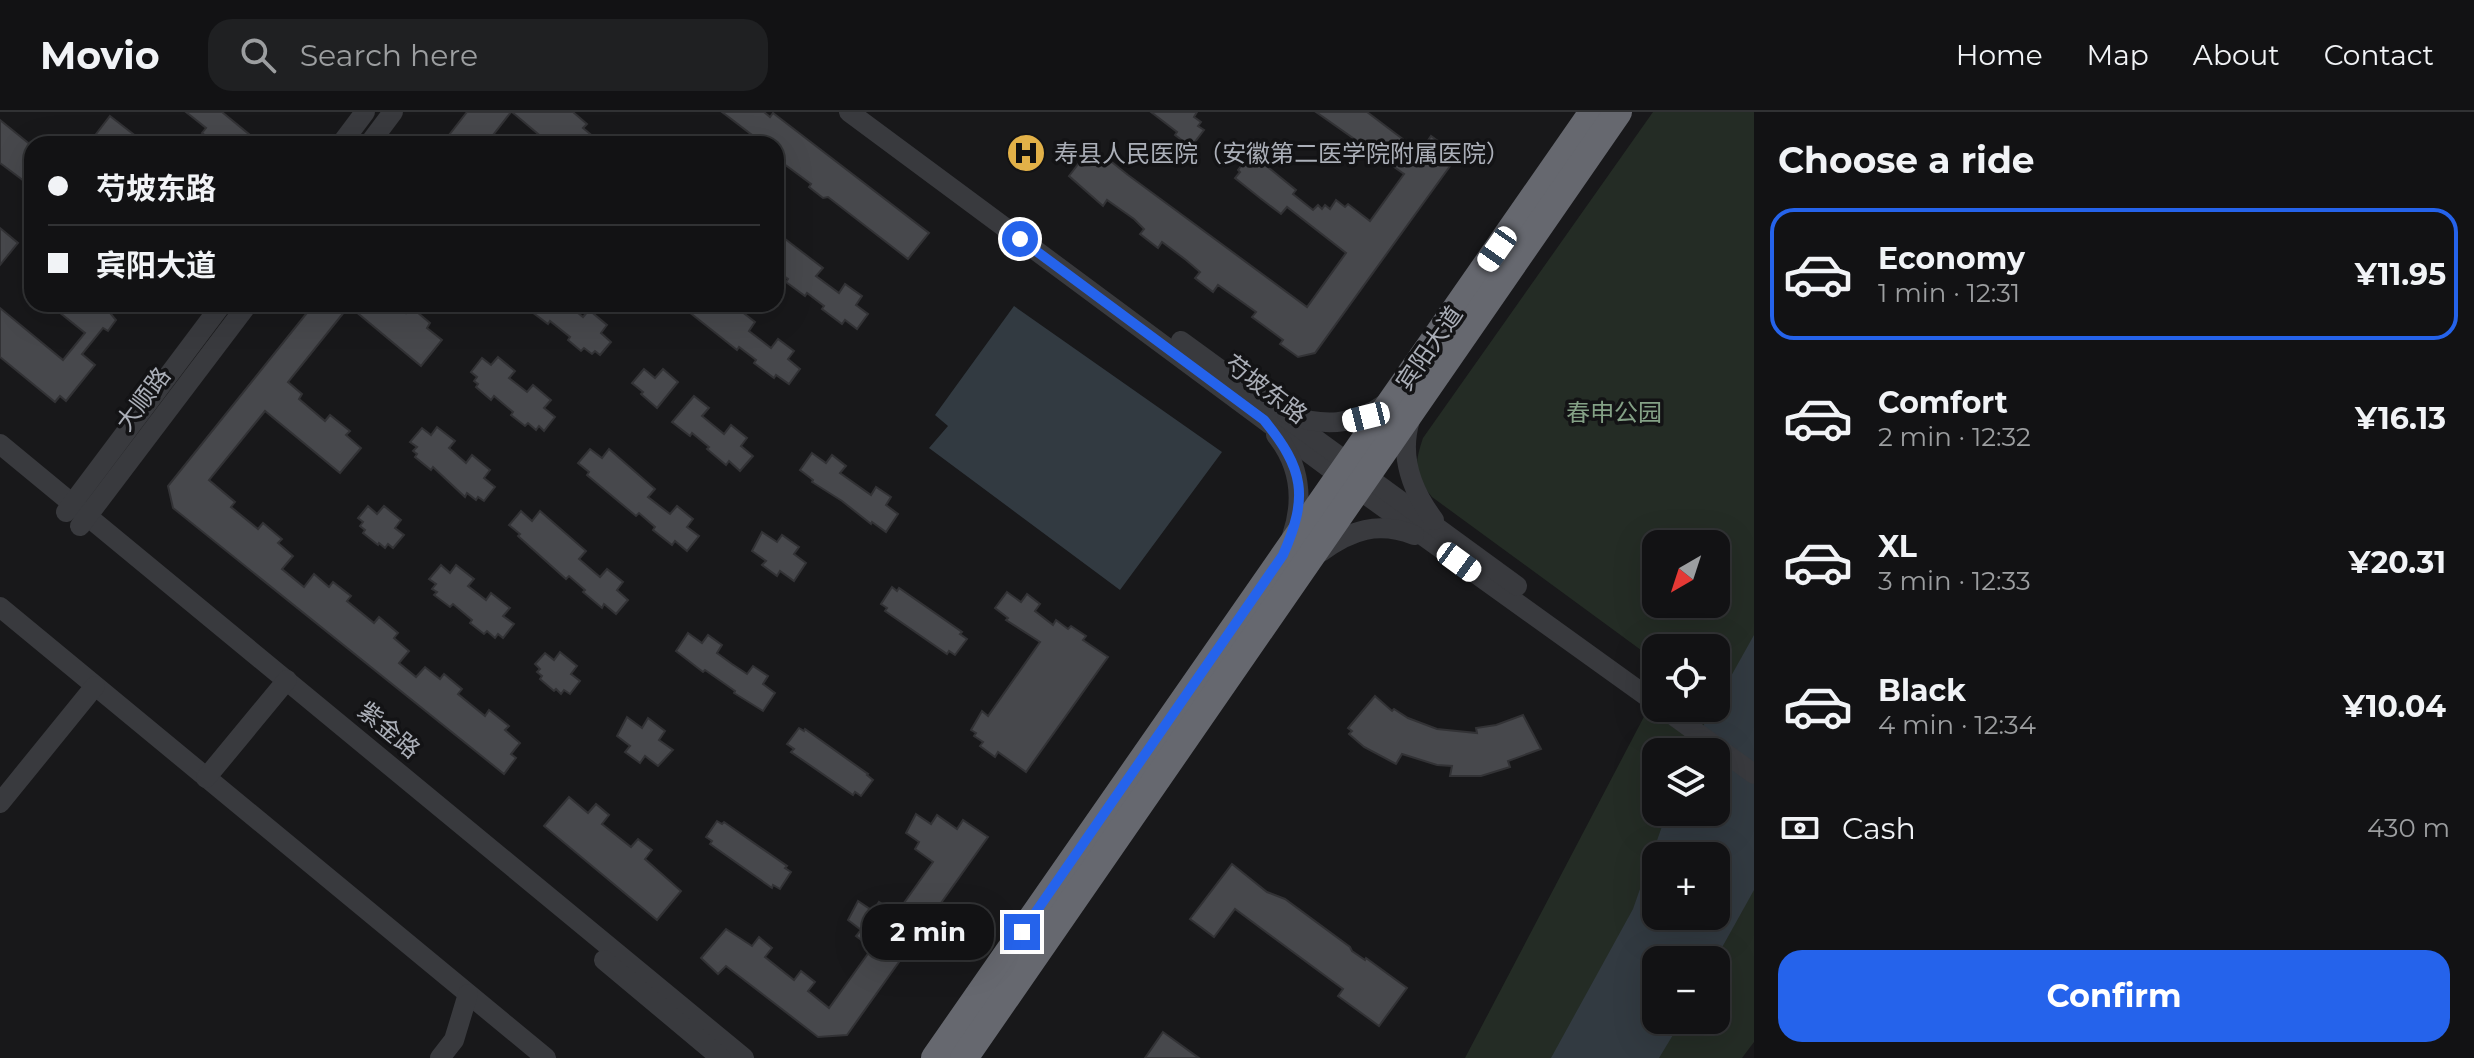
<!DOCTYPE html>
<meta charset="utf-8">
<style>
:root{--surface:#121214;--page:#1f2022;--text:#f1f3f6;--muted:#9c9ea0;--line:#313234;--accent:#2563eb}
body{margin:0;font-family:Montserrat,"Noto Sans SC",sans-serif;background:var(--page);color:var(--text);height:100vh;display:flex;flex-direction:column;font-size:30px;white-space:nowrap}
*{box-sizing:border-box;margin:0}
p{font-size:26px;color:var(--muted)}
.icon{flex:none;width:44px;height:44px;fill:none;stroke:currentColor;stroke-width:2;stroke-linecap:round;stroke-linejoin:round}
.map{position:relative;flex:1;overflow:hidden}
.side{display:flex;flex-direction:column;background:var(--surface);width:720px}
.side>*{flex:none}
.banner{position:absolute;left:24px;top:24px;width:760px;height:176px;border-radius:24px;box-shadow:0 8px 32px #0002,0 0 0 2px var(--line);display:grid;align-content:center;height:176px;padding:0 24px;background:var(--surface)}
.needle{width:52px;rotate:219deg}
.buttons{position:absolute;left:1642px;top:418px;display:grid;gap:16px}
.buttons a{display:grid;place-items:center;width:88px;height:88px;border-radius:16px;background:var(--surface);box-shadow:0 8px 32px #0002,0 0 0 2px var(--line);font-size:40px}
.end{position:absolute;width:36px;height:36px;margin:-18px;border:10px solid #2563eb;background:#fff;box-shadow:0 0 0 4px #fff}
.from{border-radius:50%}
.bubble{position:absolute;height:56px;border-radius:24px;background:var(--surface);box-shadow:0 8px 32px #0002,0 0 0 2px var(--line);font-size:26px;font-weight:700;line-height:56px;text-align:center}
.car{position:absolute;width:24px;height:48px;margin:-24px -12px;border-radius:10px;box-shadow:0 0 6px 2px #0007;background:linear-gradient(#fff 24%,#345 0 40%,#fff 0 76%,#345 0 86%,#fff 0)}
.banner b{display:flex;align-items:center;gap:28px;height:76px;font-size:30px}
.banner b+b{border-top:2px solid var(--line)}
.banner i{width:20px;height:20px;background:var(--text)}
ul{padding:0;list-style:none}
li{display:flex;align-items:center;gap:24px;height:132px;margin:0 16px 12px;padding:0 8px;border:4px solid transparent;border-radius:24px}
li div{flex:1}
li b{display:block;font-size:30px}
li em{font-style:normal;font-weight:700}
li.active{border-color:var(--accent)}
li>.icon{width:72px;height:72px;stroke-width:1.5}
h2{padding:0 24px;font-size:36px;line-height:96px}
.pay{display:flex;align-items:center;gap:20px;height:88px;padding:0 24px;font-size:30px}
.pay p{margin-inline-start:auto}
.button{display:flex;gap:16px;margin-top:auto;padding:16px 24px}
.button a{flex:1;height:92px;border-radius:24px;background:var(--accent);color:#fff;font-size:32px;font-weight:700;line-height:92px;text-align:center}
header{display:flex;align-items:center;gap:48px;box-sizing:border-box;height:112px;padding:0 40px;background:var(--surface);border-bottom:2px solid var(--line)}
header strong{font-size:38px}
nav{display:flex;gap:44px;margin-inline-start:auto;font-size:28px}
.search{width:560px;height:72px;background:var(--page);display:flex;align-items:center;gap:20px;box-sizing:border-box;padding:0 28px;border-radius:24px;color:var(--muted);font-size:30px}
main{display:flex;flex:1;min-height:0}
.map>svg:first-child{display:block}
.green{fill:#242c25;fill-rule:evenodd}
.water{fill:#323a41;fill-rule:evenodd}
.building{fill:#47484c;stroke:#323235;stroke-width:2}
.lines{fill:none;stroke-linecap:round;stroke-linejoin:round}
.minor{stroke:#393a3e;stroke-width:20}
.highway{stroke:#66686f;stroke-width:28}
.route{stroke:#2563eb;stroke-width:10}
.labels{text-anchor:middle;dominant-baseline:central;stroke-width:7;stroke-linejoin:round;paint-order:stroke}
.poi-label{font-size:24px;fill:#abafb8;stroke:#131315;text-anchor:start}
.street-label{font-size:24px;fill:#abafb8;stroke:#131315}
.park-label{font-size:24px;fill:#84a186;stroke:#131315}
</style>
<header>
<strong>Movio</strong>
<div class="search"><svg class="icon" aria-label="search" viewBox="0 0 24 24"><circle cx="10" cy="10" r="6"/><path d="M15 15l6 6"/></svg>Search here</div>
<nav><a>Home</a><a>Map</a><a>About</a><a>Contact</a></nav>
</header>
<main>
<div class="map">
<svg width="1754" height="946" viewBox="0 0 1754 946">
<rect width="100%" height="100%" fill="#18181a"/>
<path class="green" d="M1653,0H1754V930L1742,946H1465L1648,597L1683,622L1697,596H1716V536H1656V549L1432,385C1414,363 1414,353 1423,326ZM1656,432H1716V492H1656ZM1656,640H1716V700H1656ZM1656,744H1716V804H1656ZM1656,848H1716V908H1656Z"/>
<g class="water">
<path d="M1014,194L1222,340L1120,478L929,336L948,314L935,303Z"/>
<path d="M1754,523V778L1715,848H1656V908H1682L1659,946H1551L1633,797L1667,700H1716V640H1689L1713,596H1716V591ZM1656,744H1716V804H1656Z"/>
</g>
<g class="building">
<path d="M186,0H222L261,32H216L202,21L206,16Z"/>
<path d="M467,0H511L486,32H442Z"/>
<path d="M512,0H573L587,12L583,16L602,32H550Z"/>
<path d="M722,0H764L770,5L773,1L929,121L908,147L828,85L823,86L809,75L811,72L776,46V32H745L752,23Z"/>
<path d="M1151,0H1197L1194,5L1201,10L1198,14L1204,18L1191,35L1175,23L1177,20Z"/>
<path d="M1316,0H1367L1420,40L1431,24L1451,39L1446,45L1453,50L1315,241L1298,245L1280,232L1283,228L1252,205L1256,200L1218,173L1213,180L1195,166L1200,160L1186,148L1162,130L1158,136L1140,122L1144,117L1134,107L1107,88L1103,94L1069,64L1089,38L1105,50L1108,47L1128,63L1307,195L1346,141L1287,95L1281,102L1260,86L1235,66L1240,60L1238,58L1249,44L1256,49L1258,47L1296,78L1293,82L1313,98L1318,93L1322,97L1325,93L1330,97L1336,88L1345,95L1348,92L1370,109L1404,62Z"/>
<path d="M110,4L146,32H100L93,26Z"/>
<path d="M0,8L32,34V75L0,51Z"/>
<path d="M0,116L18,131L0,153Z"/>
<path d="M776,120L823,156L816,164L839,181L845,172L862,184L856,193L868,202L857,217L845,208L842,212L822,197L824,194L807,181L805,184L786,170L788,167L776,158Z"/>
<path d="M49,192H93L100,198L103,194L106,196L116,208L108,219L103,216L82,242L95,253L66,289L60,284L55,290L0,245V196L63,248L85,221Z"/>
<path d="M314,192H395L406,201L411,195L430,211L427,216L442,228L421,254L349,194L288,270L302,282L299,287L325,309L330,303L350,319L346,323L361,336L340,361L265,299L209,368L235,390L231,395L258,417L263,411L282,427L278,431L293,444L282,457L304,475L314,462L329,475L333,470L351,484L347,489L374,511L379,505L398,521L394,526L409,539L399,551L416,565L425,555L440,567L444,562L462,577L458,582L485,604L489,598L509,614L505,618L520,631L511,642L516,646L504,662L173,396L168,374Z"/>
<path d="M538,192H567L583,205L589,198L607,213L601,221L611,230L600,243L595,239L592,242L584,236L581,239L568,228L570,225L550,209L548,212L532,200Z"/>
<path d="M679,192H732L755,210L749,219L771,236L778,227L794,239L788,247L800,257L789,272L776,263L774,266L754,251L756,248L739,235L737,238Z"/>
<path d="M498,245L515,259L509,266L527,280L533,273L551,288L544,296L555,305L544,319L539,314L536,318L528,311L525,314L511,303L513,300L494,284L491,288L476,275L478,272L474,269L477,265L471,260L482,246L491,253Z"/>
<path d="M644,257L655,266L663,257L678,270L657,296L641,282L643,280L632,271Z"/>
<path d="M694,284L709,296L702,304L724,322L731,313L747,326L741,334L753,344L740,359L729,349L726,353L707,337L709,335L692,321L690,324L672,310Z"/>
<path d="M437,315L455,329L449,336L466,351L472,343L490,358L484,366L495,375L484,389L478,385L476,388L467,381L465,385L433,355L431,358L415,345L417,342L413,339L417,335L410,330L422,316L431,323Z"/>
<path d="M590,337L602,346L609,337L655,377L648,385L670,402L677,394L693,407L687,415L699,424L687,439L675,429L672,433L653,418L655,415L639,401L636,404L587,363L589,360L578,351Z"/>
<path d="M812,341L826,351L832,343L846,354L840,361L871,383L876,375L891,385L886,393L898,402L886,420L872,410L871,412L842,389L812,370L813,368L800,358Z"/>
<path d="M368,394L377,402L384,394L401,408L395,416L404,423L393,436L388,432L385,436L379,431L378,433L363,421L365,418L360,414L363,410L358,406Z"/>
<path d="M521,399L532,409L540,399L586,439L579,447L600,465L607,457L623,470L617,478L628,488L616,502L604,492L602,496L583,480L585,478L569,464L566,467L518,424L520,422L509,413Z"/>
<path d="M762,420L777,430L782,423L799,435L794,442L806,451L794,469L780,459L777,464L762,453L766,449L752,439Z"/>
<path d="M441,453L450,461L456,453L474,467L468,474L486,488L491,481L510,496L503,504L514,512L503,526L498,522L495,526L487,519L484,522L470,511L472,508L453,492L450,495L434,483L437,480L432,477L436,472L429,467Z"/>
<path d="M892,475L897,479L899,476L962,520L960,522L967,527L955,543L949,539L947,542L885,499L887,496L881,492Z"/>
<path d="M1007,480L1021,490L1027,482L1040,492L1035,499L1053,513L1056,508L1068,517L1071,514L1086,524L1083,528L1108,545L1026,660L998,640L995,645L980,634L983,630L974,624L976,621L971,618L982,599L988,604L1040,530L1006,508L1008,506L995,496Z"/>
<path d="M688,521L702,531L708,523L722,533L717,541L732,552L747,562L753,554L768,564L763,572L775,581L763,599L734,581L735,579L705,558L703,560L676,539Z"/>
<path d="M560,540L577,554L571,562L580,569L570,582L564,578L561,582L556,577L554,579L540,567L542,564L537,560L540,557L535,552L545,541L554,548Z"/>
<path d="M1375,584L1392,599L1394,597L1408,606L1437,617L1477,621L1476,616L1496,613L1523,603L1541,637L1508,649L1510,655L1481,664H1450L1452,654L1437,653L1402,642L1396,652L1364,635L1349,622L1352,619L1348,616Z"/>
<path d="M627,605L642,616L648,606L665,619L659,628L673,638L658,654L645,644L640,651L625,640L630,634L617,624Z"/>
<path d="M799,616L804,619L805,617L868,662L867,663L873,668L861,684L855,680L853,683L791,640L794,637L787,632Z"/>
<path d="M569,685L588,701L596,692L609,703L602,712L631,735L638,727L652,738L645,747L681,779L657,808L544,714Z"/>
<path d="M916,702L931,712L937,703L957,717L963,708L988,725L847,923L818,925L726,854L718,862L701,846L726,817L752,834L759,825L772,836L765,845L794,868L801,859L815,870L808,879L829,896L872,836L856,824L861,818L848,808L858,789L873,799L879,790L896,802L933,750L915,737L919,730L906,721Z"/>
<path d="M717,709L722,712L724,710L787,754L785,756L791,760L780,777L773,773L772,776L710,732L712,729L706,725Z"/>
<path d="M1232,752L1267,780L1285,787L1350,835L1352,839L1365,848L1366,846L1407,876L1379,914L1338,884L1343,877L1235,797L1214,825L1190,807Z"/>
<path d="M1163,920L1199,946H1145Z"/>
</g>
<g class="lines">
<g class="minor">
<path d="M849,0L1340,364L1656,591"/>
<path d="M341,32L365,0"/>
<path d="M369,32L393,0"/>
<path d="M1181,229L1517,474"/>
<path d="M1287,302C1322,315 1354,314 1385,292"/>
<path d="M1410,308C1399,344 1412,379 1434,408"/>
<path d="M1276,323C1300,353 1304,388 1292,424"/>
<path d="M0,332L744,946"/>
<path d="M66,400L222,192"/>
<path d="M80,414L248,192"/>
<path d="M1321,440C1351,418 1378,409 1414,423"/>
<path d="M0,495L546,946"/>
<path d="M1663,596L1754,662"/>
<path d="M206,666L287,568"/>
<path d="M0,691L95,574"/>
<path d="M604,848L721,946"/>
<path d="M440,946L454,928L468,882"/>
</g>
<g class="highway">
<path d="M935,946L1593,0"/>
<path d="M964,946L1618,0"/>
</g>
</g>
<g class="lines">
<path class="route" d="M1020,127L1264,308C1304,357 1309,384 1283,443L1022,820"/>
</g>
<defs>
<g id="hospital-disc" transform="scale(2)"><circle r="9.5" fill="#e2b148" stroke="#131315"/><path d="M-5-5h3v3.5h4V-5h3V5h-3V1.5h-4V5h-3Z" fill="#111"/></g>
</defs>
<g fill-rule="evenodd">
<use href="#hospital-disc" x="1026" y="41"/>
</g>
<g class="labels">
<g class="poi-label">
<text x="1054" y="41">寿县人民医院（安徽第二医学院附属医院）</text>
</g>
<g class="street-label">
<text transform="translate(1429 236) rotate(-55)">宾阳大道</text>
<text transform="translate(1266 277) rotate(37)">芍坡东路</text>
<text transform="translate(143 287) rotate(-53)">大顺路</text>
<text transform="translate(389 618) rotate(40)">紫金路</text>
</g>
<g class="park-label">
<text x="1614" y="300">春申公园</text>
</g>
</g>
</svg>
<div class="buttons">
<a><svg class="needle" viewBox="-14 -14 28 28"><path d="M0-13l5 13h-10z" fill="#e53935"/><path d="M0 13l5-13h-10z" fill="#9c9ea0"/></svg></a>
<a><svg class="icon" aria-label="locate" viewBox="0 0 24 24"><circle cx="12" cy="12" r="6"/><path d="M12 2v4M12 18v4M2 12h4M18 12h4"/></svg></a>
<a><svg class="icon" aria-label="layers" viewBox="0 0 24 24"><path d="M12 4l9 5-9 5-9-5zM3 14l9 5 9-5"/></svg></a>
<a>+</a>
<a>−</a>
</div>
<i class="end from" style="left:1020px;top:127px"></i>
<i class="end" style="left:1022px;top:820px"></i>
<div class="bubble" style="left:862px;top:792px;width:132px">2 min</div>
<i class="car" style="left:1497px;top:137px;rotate:215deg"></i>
<i class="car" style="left:1366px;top:305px;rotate:256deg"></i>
<i class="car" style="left:1459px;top:450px;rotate:126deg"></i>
<div class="banner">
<b><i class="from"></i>芍坡东路</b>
<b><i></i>宾阳大道</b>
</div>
</div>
<section class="side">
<h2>Choose a ride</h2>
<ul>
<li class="active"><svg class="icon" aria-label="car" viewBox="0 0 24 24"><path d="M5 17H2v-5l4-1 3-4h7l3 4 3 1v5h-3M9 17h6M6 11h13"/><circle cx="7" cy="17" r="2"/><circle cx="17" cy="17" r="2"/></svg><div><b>Economy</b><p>1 min · 12:31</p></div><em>¥11.95</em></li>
<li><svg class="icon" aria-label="car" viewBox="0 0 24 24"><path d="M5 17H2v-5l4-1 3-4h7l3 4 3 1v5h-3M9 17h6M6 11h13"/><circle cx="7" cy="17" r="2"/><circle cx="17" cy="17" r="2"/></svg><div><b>Comfort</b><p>2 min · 12:32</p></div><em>¥16.13</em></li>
<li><svg class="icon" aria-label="car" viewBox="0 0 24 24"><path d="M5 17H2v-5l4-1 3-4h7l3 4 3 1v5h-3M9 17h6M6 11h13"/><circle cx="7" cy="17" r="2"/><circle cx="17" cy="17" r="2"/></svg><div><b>XL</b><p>3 min · 12:33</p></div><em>¥20.31</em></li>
<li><svg class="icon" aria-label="car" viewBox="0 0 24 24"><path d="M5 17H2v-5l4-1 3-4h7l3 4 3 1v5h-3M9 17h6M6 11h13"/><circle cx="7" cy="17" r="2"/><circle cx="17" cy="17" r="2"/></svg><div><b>Black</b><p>4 min · 12:34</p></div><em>¥10.04</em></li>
</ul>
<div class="pay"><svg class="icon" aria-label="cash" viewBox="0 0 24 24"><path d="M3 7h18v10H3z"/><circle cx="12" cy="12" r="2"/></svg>Cash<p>430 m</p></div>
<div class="button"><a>Confirm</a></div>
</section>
</main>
